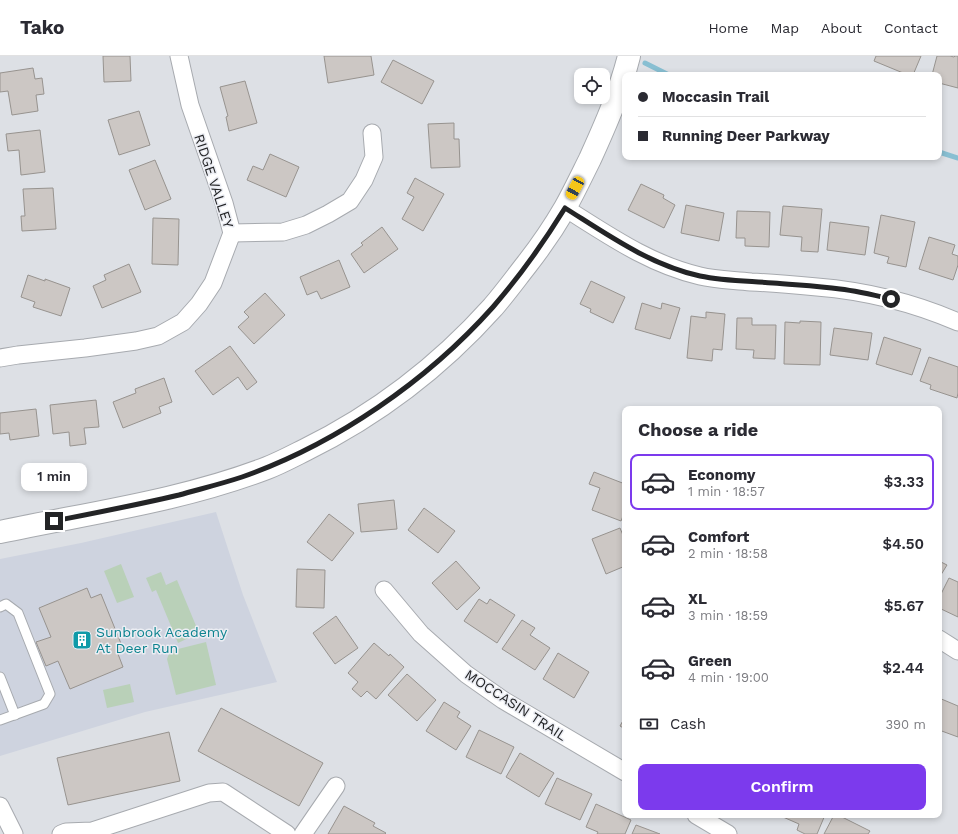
<!DOCTYPE html>
<meta charset="utf-8">
<style>
:root{--surface:#fff;--page:#f2f2f3;--text:#2b2b33;--muted:#7c7c81;--line:#e1e1e2;--accent:#7c3aed}
body{margin:0;font-family:"Work Sans",sans-serif;background:var(--page);color:var(--text);height:100vh;display:flex;flex-direction:column;font-size:15px;white-space:nowrap}
*{box-sizing:border-box;margin:0}
p{font-size:13px;color:var(--muted)}
.icon{flex:none;width:22px;height:22px;fill:none;stroke:currentColor;stroke-width:2;stroke-linecap:round;stroke-linejoin:round}
.map{position:relative;flex:1;overflow:hidden}
.drawer{position:absolute;left:622px;top:350px;width:320px;height:412px;display:flex;flex-direction:column;background:var(--surface);border-radius:8px;box-shadow:0 2px 6px #0003}
.drawer>*{flex:none}
.top-card{position:absolute;left:622px;top:16px;width:320px;height:88px;border-radius:8px;box-shadow:0 2px 6px #0003;display:grid;align-content:center;height:88px;padding:0 16px;background:var(--surface)}
.fabs{position:absolute;left:574px;top:12px;display:grid;gap:8px}
.fabs a{display:grid;place-items:center;width:36px;height:36px;border-radius:8px;background:var(--surface);box-shadow:0 2px 6px #0003;font-size:20px}
.end{position:absolute;width:18px;height:18px;margin:-9px;border:5px solid #232426;background:#fff;box-shadow:0 0 0 2px #fff}
.from{border-radius:50%}
.bubble{position:absolute;height:28px;border-radius:8px;background:var(--surface);box-shadow:0 2px 6px #0003;font-size:13px;font-weight:600;line-height:28px;text-align:center}
.car{position:absolute;width:12px;height:24px;margin:-12px -6px;border-radius:5px;box-shadow:0 0 3px 1px #0007;background:linear-gradient(#f5c518 24%,#345 0 40%,#f5c518 0 76%,#345 0 86%,#f5c518 0)}
.top-card b{display:flex;align-items:center;gap:14px;height:38px;font-size:15px}
.top-card b+b{border-top:1px solid var(--line)}
.top-card i{width:10px;height:10px;background:var(--text)}
ul{padding:0;list-style:none}
li{display:flex;align-items:center;gap:12px;height:56px;margin:0 8px 6px;padding:0 8px;border:2px solid transparent;border-radius:8px}
li div{flex:1}
li b{display:block;font-size:15px}
li em{font-style:normal;font-weight:600}
li.active{border-color:var(--accent)}
li>.icon{width:36px;height:36px;stroke-width:1.5}
h2{padding:0 16px;font-size:18px;line-height:48px}
.pay{display:flex;align-items:center;gap:10px;height:44px;padding:0 16px;font-size:15px}
.pay p{margin-inline-start:auto}
.button{display:flex;gap:8px;margin-top:auto;padding:8px 16px}
.button a{flex:1;height:46px;border-radius:8px;background:var(--accent);color:#fff;font-size:16px;font-weight:600;line-height:46px;text-align:center}
header{display:flex;align-items:center;gap:24px;box-sizing:border-box;height:56px;padding:0 20px;background:var(--surface);border-bottom:1px solid var(--line)}
header strong{font-size:19px}
nav{display:flex;gap:22px;margin-inline-start:auto;font-size:14px}
.map>svg:first-child{display:block}
.built{fill:#ced3df}
.green{fill:#b9d0b8}
.lines{fill:none;stroke-linecap:round;stroke-linejoin:round}
.stream{stroke:#88bfd2;stroke-width:5}
.building{fill:#ccc7c4;stroke:#97938f}
.service-casing{stroke:#a7aaaf;stroke-width:11}
.minor-casing{stroke:#a7aaaf;stroke-width:19}
.tertiary-casing{stroke:#a7aaaf;stroke-width:24}
.service{stroke:#fff;stroke-width:9}
.minor{stroke:#fff;stroke-width:17}
.tertiary{stroke:#fff;stroke-width:22}
.route{stroke:#232426;stroke-width:5}
.labels{text-anchor:middle;dominant-baseline:central;stroke-width:3;stroke-linejoin:round;paint-order:stroke}
.street-label{font-size:14px;fill:#232426;stroke:#ebedf3}
.culture-label{font-size:14px;fill:#0d838f;stroke:#ebedf3;text-anchor:start}
</style>
<header>
<strong>Tako</strong>
<nav><a>Home</a><a>Map</a><a>About</a><a>Contact</a></nav>
</header>
<div class="map">
<svg width="958" height="778" viewBox="0 0 958 778">
<rect width="100%" height="100%" fill="#dde0e5"/>
<path class="built" d="M216,456L243,539L277,626L145,656L0,700V503L81,487Z"/>
<g class="green">
<path d="M121,508L134,541L117,547L104,515Z"/>
<path d="M161,516L166,529L177,524L199,577L178,587L156,534L152,536L146,522Z"/>
<path d="M206,586L216,629L176,639L167,603L170,595Z"/>
<path d="M130,628L134,646L107,652L103,634Z"/>
</g>
<g class="lines">
<g class="stream">
<path d="M645,7L669,19"/>
<path d="M939,96L958,102"/>
</g>
</g>
<g class="building">
<path d="M103,0H130L131,25L104,26Z"/>
<path d="M324,0H371L374,19L328,27Z"/>
<path d="M876,0H921L913,19H908L874,5Z"/>
<path d="M937,0H950L954,1L955,0H958V32L939,27V19H932Z"/>
<path d="M393,4L434,25L422,48L381,26Z"/>
<path d="M33,12L35,23L42,22L44,38L36,39L38,55L12,59L8,35L0,36V17Z"/>
<path d="M245,25L257,67L229,75L226,61L228,60L220,31Z"/>
<path d="M139,55L150,89L119,99L108,64Z"/>
<path d="M454,67V83H459L460,111L431,112L428,68Z"/>
<path d="M40,74L45,116L21,119L19,94L8,95L6,78Z"/>
<path d="M270,98L299,111L286,141L247,124L253,110L263,114Z"/>
<path d="M155,104L171,143L145,154L129,114Z"/>
<path d="M415,122L444,138L423,175L402,163L414,141L407,137Z"/>
<path d="M641,128L664,139L663,142L675,149L664,172L628,154Z"/>
<path d="M53,132L56,173L22,175L21,160H25L23,133Z"/>
<path d="M686,149L724,157L719,185L681,177Z"/>
<path d="M783,150L822,153L818,196L801,195L802,181L780,179Z"/>
<path d="M737,155L770,156L769,191L745,190V182H736Z"/>
<path d="M881,159L915,166L906,211L887,207L889,201L874,197Z"/>
<path d="M153,162L179,163L178,209L152,208Z"/>
<path d="M830,166L869,171L865,199L827,194Z"/>
<path d="M382,171L398,193L364,217L351,198L363,189L361,187Z"/>
<path d="M929,181L955,189L952,198L958,200V209L953,224L919,213Z"/>
<path d="M339,204L350,231L321,243L317,235L307,239L300,221Z"/>
<path d="M129,208L141,236L102,252L93,230L106,224L104,219Z"/>
<path d="M28,219L45,225V223L70,232L61,260L33,251L35,246L21,241Z"/>
<path d="M591,225L625,241L613,267L590,256L591,253L580,248Z"/>
<path d="M265,237L285,259L254,288L238,271L249,261L244,256Z"/>
<path d="M642,247L661,253L662,247L680,252L670,283L635,273Z"/>
<path d="M706,256L725,258L722,294L713,293L712,305L687,302L691,260L706,262Z"/>
<path d="M737,262H752V269H776L775,303L753,302L754,294L736,293Z"/>
<path d="M800,265L821,266L820,309L784,308L785,266L800,267Z"/>
<path d="M834,272L872,277L868,304L830,299Z"/>
<path d="M884,281L921,293L912,319L876,308Z"/>
<path d="M230,290L257,326L247,334L238,321L213,339L195,315Z"/>
<path d="M929,301L958,311V337L957,342L930,333L931,329L920,325Z"/>
<path d="M164,322L172,346L159,351L161,357L123,372L113,346L136,337L135,333Z"/>
<path d="M96,344L99,371L84,372L86,388L70,390L69,376L53,378L50,349Z"/>
<path d="M36,353L39,380L10,384L9,377L0,378V357Z"/>
<path d="M594,416L625,428V455L621,465L592,454L600,432L589,428Z"/>
<path d="M394,444L397,473L361,476L358,448Z"/>
<path d="M424,452L455,475L438,497L408,474Z"/>
<path d="M329,458L354,477L332,505L307,486Z"/>
<path d="M620,472L625,484V510L606,518L592,483Z"/>
<path d="M456,505L480,532L457,554L432,527Z"/>
<path d="M939,505L947,509L939,522Z"/>
<path d="M297,513L325,514L324,552L296,551Z"/>
<path d="M949,522L958,526V561L939,552V542Z"/>
<path d="M87,532L91,542L101,538L124,595L118,598L123,611L70,633L58,605L46,610L36,586L51,581L39,552Z"/>
<path d="M479,543L487,548L490,543L515,559L497,587L464,565Z"/>
<path d="M336,560L358,592L335,608L313,577Z"/>
<path d="M522,564L535,572L530,579L550,592L535,614L502,593Z"/>
<path d="M374,587L389,600L390,598L404,611L376,643L367,635L361,641L352,633L358,626L348,617Z"/>
<path d="M558,597L589,616L574,642L543,623Z"/>
<path d="M407,618L436,644L417,665L388,639Z"/>
<path d="M939,642L958,650V681L939,674L940,670L939,669Z"/>
<path d="M444,646L460,656L457,661L471,670L456,694L426,675Z"/>
<path d="M221,652L323,707L299,750L198,695Z"/>
<path d="M625,661V673L620,670Z"/>
<path d="M479,674L514,691L501,718L466,701Z"/>
<path d="M169,676L180,725L68,749L57,702Z"/>
<path d="M520,697L554,717L539,741L506,721Z"/>
<path d="M557,722L592,738L580,764L545,748Z"/>
<path d="M596,748L631,764L625,778H597L598,776L586,771Z"/>
<path d="M344,750L375,767L373,770L386,777L385,778H328Z"/>
<path d="M784,759H825L817,778H805L797,774L799,768L783,761Z"/>
<path d="M834,759H838L870,775L868,778H824Z"/>
<path d="M636,769L660,778H632Z"/>
</g>
<g class="lines">
<g class="service-casing">
<g id="service">
<path d="M0,551L6,548L18,557L50,638L44,648L0,664"/>
<path d="M0,621L15,659"/>
</g>
</g>
<g class="minor-casing">
<g id="minor">
<path d="M565,152C608,179 649,208 700,220C716,224 734,224 751,226C773,227 795,229 817,231C866,235 914,247 958,266"/>
<path d="M232,177L283,176L306,169L328,158L350,145L364,124L374,101L372,77"/>
<path d="M0,302L18,299L85,292L136,285L158,280L183,266L199,248L213,227L232,177L224,147L190,49L179,0"/>
<path d="M384,534L421,578L466,618L503,644L625,716"/>
<path d="M939,583L958,595"/>
<path d="M0,750L14,778"/>
<path d="M696,759L728,778"/>
<path d="M61,778L66,776L92,775L209,737L223,736L287,778"/>
<path d="M303,778L336,730"/>
</g>
</g>
<g class="tertiary-casing">
<path id="tertiary" d="M0,476C89,457 181,445 267,412C280,407 293,400 305,394C376,359 441,309 493,251C505,237 516,222 527,208C541,190 554,171 565,152C574,136 582,119 590,103C605,70 620,36 629,0"/>
</g>
<use href="#service" class="service"/>
<use href="#minor" class="minor"/>
<use href="#tertiary" class="tertiary"/>
</g>
<g class="lines">
<path class="route" d="M54,465C95,457 137,449 179,439C200,433 221,428 242,421C336,388 427,325 493,251C520,220 544,186 565,152C608,179 650,209 700,220C724,225 749,225 773,227C795,229 818,230 840,233C857,235 874,239 891,243"/>
</g>
<defs>
<g id="building-square" transform="scale(1)"><rect x="-9" y="-9" width="18" height="18" rx="4" fill="#0f9aa8" stroke="#ebedf3"/><path d="M-4-6H4V6H1V3H-1V6H-4ZM-2.5-4.3h1.7v1.8h-1.7ZM.8-4.3h1.7v1.8H.8ZM-2.5-1h1.7V.8h-1.7ZM.8-1h1.7V.8H.8Z" fill="#fff"/></g>
</defs>
<g fill-rule="evenodd">
<use href="#building-square" x="82" y="584"/>
</g>
<g class="labels">
<g class="street-label">
<text transform="translate(214 125) rotate(72)">RIDGE VALLEY</text>
<text transform="translate(516 649) rotate(33)">MOCCASIN TRAIL</text>
</g>
<g class="culture-label">
<text x="96" y="576">Sunbrook Academy<tspan x="96" dy="16">At Deer Run</tspan></text>
</g>
</g>
</svg>
<div class="fabs">
<a><svg class="icon" aria-label="locate" viewBox="0 0 24 24"><circle cx="12" cy="12" r="6"/><path d="M12 2v4M12 18v4M2 12h4M18 12h4"/></svg></a>
</div>
<i class="end from" style="left:891px;top:243px"></i>
<i class="end" style="left:54px;top:465px"></i>
<div class="bubble" style="left:21px;top:407px;width:66px">1 min</div>
<i class="car" style="left:575px;top:132px;rotate:208deg"></i>
<div class="top-card">
<b><i class="from"></i>Moccasin Trail</b>
<b><i></i>Running Deer Parkway</b>
</div>
<section class="drawer">
<h2>Choose a ride</h2>
<ul>
<li class="active"><svg class="icon" aria-label="car" viewBox="0 0 24 24"><path d="M5 17H2v-5l4-1 3-4h7l3 4 3 1v5h-3M9 17h6M6 11h13"/><circle cx="7" cy="17" r="2"/><circle cx="17" cy="17" r="2"/></svg><div><b>Economy</b><p>1 min · 18:57</p></div><em>$3.33</em></li>
<li><svg class="icon" aria-label="car" viewBox="0 0 24 24"><path d="M5 17H2v-5l4-1 3-4h7l3 4 3 1v5h-3M9 17h6M6 11h13"/><circle cx="7" cy="17" r="2"/><circle cx="17" cy="17" r="2"/></svg><div><b>Comfort</b><p>2 min · 18:58</p></div><em>$4.50</em></li>
<li><svg class="icon" aria-label="car" viewBox="0 0 24 24"><path d="M5 17H2v-5l4-1 3-4h7l3 4 3 1v5h-3M9 17h6M6 11h13"/><circle cx="7" cy="17" r="2"/><circle cx="17" cy="17" r="2"/></svg><div><b>XL</b><p>3 min · 18:59</p></div><em>$5.67</em></li>
<li><svg class="icon" aria-label="car" viewBox="0 0 24 24"><path d="M5 17H2v-5l4-1 3-4h7l3 4 3 1v5h-3M9 17h6M6 11h13"/><circle cx="7" cy="17" r="2"/><circle cx="17" cy="17" r="2"/></svg><div><b>Green</b><p>4 min · 19:00</p></div><em>$2.44</em></li>
</ul>
<div class="pay"><svg class="icon" aria-label="cash" viewBox="0 0 24 24"><path d="M3 7h18v10H3z"/><circle cx="12" cy="12" r="2"/></svg>Cash<p>390 m</p></div>
<div class="button"><a>Confirm</a></div>
</section>
</div>
